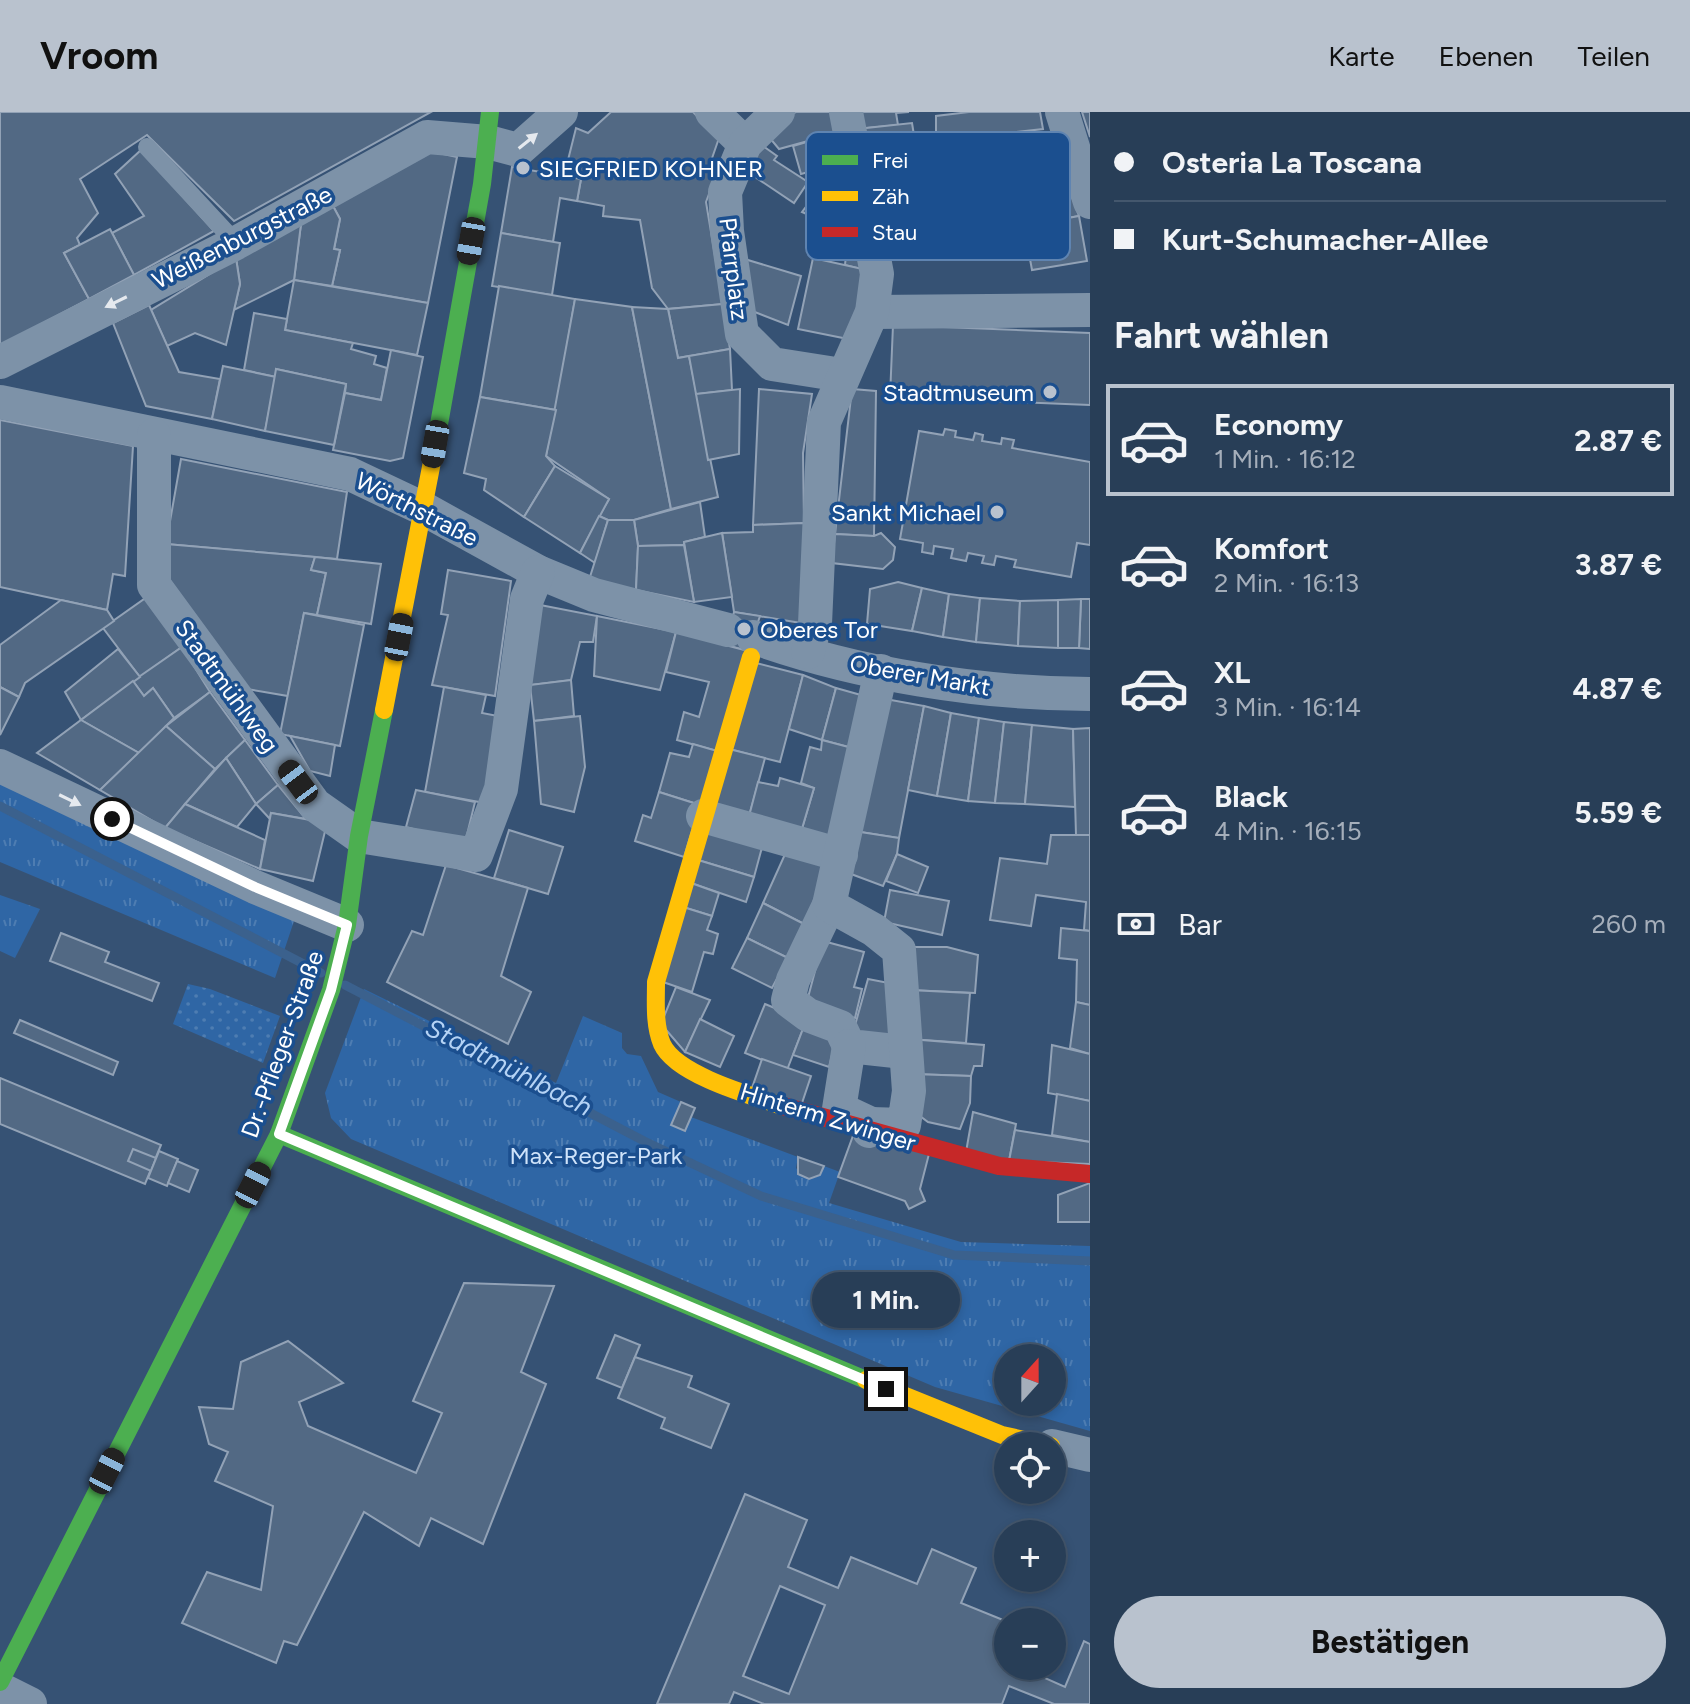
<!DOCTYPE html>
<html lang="de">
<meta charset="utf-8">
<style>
:root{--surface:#283e57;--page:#344961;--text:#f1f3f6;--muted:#a5aeba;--line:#44576d;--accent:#b9c2ce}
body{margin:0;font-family:Figtree,sans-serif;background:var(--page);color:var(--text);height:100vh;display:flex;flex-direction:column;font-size:30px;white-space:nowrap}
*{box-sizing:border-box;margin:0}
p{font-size:26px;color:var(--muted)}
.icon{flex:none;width:44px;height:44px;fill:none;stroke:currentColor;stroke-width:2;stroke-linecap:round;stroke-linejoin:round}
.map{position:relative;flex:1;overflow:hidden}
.sheet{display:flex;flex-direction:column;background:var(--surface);width:600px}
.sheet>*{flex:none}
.hud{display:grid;align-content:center;height:176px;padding:0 24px;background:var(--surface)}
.needle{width:52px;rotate:21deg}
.buttons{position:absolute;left:994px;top:1232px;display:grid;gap:16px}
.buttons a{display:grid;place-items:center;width:72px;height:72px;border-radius:50%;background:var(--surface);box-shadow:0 4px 12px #0003,0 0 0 2px var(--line);font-size:40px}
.end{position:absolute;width:36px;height:36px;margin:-18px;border:10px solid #fff;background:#111;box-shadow:0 0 0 4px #111}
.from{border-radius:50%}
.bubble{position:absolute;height:56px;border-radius:28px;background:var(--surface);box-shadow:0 4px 12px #0003,0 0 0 2px var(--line);font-size:26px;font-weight:700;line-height:56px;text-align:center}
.car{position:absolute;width:24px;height:48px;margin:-24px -12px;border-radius:10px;box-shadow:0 0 6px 2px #0007;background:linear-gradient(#222 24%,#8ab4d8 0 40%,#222 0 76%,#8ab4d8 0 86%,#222 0)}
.hud b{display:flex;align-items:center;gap:28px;height:76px;font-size:30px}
.hud b+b{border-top:2px solid var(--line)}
.hud i{width:20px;height:20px;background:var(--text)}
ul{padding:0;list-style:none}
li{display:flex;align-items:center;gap:24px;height:112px;margin:0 16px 12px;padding:0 8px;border:4px solid transparent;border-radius:0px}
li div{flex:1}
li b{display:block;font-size:30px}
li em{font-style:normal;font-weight:700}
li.current{border-color:var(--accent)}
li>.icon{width:72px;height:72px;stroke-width:1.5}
h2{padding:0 24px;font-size:36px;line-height:96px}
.pay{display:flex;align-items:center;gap:20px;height:88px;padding:0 24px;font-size:30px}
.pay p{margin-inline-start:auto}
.primary-button{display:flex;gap:16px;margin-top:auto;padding:16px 24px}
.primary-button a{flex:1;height:92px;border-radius:48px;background:var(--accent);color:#111;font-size:32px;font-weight:700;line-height:92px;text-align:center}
header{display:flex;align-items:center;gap:48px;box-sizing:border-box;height:112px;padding:0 40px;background:var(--accent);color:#111}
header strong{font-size:38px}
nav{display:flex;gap:44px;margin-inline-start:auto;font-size:28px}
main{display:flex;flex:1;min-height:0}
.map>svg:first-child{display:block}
.grass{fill:url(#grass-dots)}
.park{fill:url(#park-tufts);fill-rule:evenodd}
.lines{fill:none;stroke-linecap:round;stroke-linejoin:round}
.stream{stroke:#3b618d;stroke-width:9}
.building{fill:#526984;stroke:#92a2b6;stroke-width:2;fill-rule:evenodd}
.lane{stroke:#7d92a8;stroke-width:18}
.street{stroke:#7d92a8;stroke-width:34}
.fast{stroke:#4caf50;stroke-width:18}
.slow{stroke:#ffc107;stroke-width:18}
.jam{stroke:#c62828;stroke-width:18}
.oneway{fill:#e5e9ee}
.route{stroke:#fff;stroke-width:10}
.poi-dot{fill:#b9c2ce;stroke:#1b4f8f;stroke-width:3}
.labels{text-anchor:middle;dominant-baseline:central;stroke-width:7;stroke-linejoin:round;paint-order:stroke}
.poi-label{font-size:24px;fill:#fff;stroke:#1b4f8f;text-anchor:start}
.street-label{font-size:24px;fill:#fff;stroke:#1b4f8f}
.park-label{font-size:24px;fill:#cfe3fa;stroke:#1b4f8f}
.water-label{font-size:26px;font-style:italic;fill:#b5d3f5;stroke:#1b4f8f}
.key{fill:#1b4f8f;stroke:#5f84b1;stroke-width:2}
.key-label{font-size:22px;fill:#fff}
</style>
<header>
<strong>Vroom</strong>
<nav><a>Karte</a><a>Ebenen</a><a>Teilen</a></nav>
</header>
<main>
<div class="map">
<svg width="1090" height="1592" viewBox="0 0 1090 1592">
<defs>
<pattern id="grass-dots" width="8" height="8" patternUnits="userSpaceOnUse" patternTransform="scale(2)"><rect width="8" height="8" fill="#2f66a5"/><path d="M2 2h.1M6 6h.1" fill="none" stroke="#4e7db2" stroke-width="1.8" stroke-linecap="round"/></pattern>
<pattern id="park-tufts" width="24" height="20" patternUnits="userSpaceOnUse" patternTransform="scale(2)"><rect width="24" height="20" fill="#2f66a5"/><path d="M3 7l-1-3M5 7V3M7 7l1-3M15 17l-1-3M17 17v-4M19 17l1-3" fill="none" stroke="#4e7db2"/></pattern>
</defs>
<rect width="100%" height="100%" fill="#365274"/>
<path class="grass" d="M188,872L210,877L280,904L263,951L173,912Z"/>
<g class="park">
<path d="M0,671L297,800L275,866L0,750Z"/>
<path d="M0,783L40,797L15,846L0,839Z"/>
<path d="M364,877L556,971L583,904L622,921V936L627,942L641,944L658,980L681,990L672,1014L685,1019L691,1005L798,1045L796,1056L804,1066H815L824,1054L840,1060L829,1091L961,1130L1090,1134V1319L935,1275L351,1027L331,1006L325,981ZM1008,1246H1052V1290H1008Z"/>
</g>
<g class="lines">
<g class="stream">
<path d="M0,694L321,861"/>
<path d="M345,873L644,1029L761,1084L954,1143L1090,1149"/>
</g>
</g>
<g class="building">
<path d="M0,0H431L234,109L147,23L80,67L98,101L77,126L80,133L64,141L89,187L0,234Z"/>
<path d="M611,0H693L719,26L710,52L719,55L706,90L723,192L668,197L652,176L640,108L603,104L604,94L577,89L581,67L564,64L576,16L588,21Z"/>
<path d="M796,0H831L837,21L779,37L769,25L784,5Z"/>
<path d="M856,0H909L896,1L898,13L857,17Z"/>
<path d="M969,0H1040L1043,17L936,29V4Z"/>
<path d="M1082,0H1090V25Z"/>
<path d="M912,11L918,48L864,55L857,17Z"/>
<path d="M837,21L845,50L801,62L793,34Z"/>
<path d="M763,34L777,44L774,48L808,70L794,91L746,59Z"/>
<path d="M141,38L214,119L134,163L112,121L144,104L115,62Z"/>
<path d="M429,39L457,45L428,191L332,174L340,138L334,137L340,107L333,94Z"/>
<path d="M845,50L852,117H842L802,100L814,84L808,60Z"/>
<path d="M512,55L581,67L577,89L560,86L553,130L501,121Z"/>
<path d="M1063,61L1079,104L1024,114L1007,81Z"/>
<path d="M333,94L340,107L334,137L340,138L332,174L294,168L301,112Z"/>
<path d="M1079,104L1087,149L1032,158L1024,114Z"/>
<path d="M301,112L294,168L234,198L240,172L236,146Z"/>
<path d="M110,117L134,163L89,187L64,141Z"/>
<path d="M501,121L560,131L552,183L492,174Z"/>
<path d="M849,125L861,129V157L845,153L846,143L841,140Z"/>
<path d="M738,145L801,164L788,213L747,197Z"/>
<path d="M236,146L240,172L226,233L195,221L167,234L151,198Z"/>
<path d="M813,146L867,158L853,228L798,217Z"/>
<path d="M294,168L428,191L417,243L285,218Z"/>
<path d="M499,174L575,187L556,298L480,285Z"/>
<path d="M575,187L632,195L671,397L634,408H608L599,404L609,387L546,344Z"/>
<path d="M723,192L730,237L678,246L668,197Z"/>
<path d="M149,193L179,260L220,267L212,307L146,294L113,211Z"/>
<path d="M632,195L668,197L678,246L689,244L718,385L671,397Z"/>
<path d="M254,201L287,207L285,218L353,231L351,237L376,244L374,252L387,256L381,288L345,281L346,272L276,257V265L244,258Z"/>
<path d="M893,213L1090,221V293L890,285Z"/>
<path d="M730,237L732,278L696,282L689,244Z"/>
<path d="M391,238L423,245L403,346L390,349L333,338L345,281L381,288Z"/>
<path d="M223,254L276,265L265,319L212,307Z"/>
<path d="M276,257L346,272L334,333L265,319Z"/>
<path d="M740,277L739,342L708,348L696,282Z"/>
<path d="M759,277L812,282L803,341L804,411L753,413Z"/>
<path d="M852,277L876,279L874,424L835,422Z"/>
<path d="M480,285L556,298L546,344L555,354L524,405L484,378L486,367L464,361Z"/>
<path d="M0,308L133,334L125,464L113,462L107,498L0,475Z"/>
<path d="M945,317L956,319L955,325L973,328L975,321L983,323L982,329L1001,332L1002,326L1014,328L1012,336L1090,350V433L1077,431L1071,465L1014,455L1016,448L996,444L994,453L982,451L984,444L968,441L966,449L951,446L953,437L934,434L933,442L922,440L923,431L900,427L919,319L943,323Z"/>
<path d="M181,347L347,380L337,447L166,432Z"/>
<path d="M555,354L609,387L580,441L524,405Z"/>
<path d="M700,390L705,425L684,430V433L638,434L634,408Z"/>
<path d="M599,404L608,408L595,451L580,441Z"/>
<path d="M608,408H634L638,434L636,478L589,468Z"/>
<path d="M804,411L807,512L734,500L722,421L753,420V413Z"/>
<path d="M722,421L732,485L694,490L684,430Z"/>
<path d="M881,421L895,435L893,448L883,457L832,451L835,422L874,424Z"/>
<path d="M166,432L315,445L311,458L326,461L317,503L304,501L288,584L247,577L161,456Z"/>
<path d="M684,433L694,490L636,478L638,434Z"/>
<path d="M315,445L381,452L371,512L317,503L326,461L311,458Z"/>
<path d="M448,458L511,469L495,584L432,573L448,503L441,502Z"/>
<path d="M898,470L922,476L912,519L867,512L870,477Z"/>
<path d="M922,476L949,482L943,525L912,519Z"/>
<path d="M949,482L980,486L976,530L943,525Z"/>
<path d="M147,485L182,535L140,565L103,516Z"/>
<path d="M980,486L1020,489L1018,534L976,530Z"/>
<path d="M1081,487H1090V537L1079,536Z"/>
<path d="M1081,487L1079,536H1058V488Z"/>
<path d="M61,488L107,498L114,509L25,571L19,585L0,575V533Z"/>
<path d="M1058,488V536L1018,534L1020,489Z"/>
<path d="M535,492L597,504L593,530H580L571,568L530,573Z"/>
<path d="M734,500L760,504L748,539L725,533Z"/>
<path d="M304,501L364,513L340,634L280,622Z"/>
<path d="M597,504L676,520L660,578L594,564Z"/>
<path d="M676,520L748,539L717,639L677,628L684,600L699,605L709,570L666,560Z"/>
<path d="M182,535L210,580L174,606L153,576L144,584L133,569Z"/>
<path d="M118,537L140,565L81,608L65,580Z"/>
<path d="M756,551L803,563L780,650L729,637Z"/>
<path d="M803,563L836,576L822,628L789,617Z"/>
<path d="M571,568L574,604L534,609L530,573Z"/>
<path d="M133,569L144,584L153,576L174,606L139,641L81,608Z"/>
<path d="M0,575L19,585L0,623Z"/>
<path d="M444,575L486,583L482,601L503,605L490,692L425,680Z"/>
<path d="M836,576L868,585L856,637L822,628Z"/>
<path d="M210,580L245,628L215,657L166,614Z"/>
<path d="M880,586L924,594L899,726L854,719Z"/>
<path d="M924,594L951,601L937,684L908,678Z"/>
<path d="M951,601L979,606L968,689L937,684Z"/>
<path d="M580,604L585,655L574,700L541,692L534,609Z"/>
<path d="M979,606L1004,610L995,691L968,689Z"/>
<path d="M81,608L139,641L100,678L37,641Z"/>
<path d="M1004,610L1032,613L1025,692L995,691Z"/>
<path d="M1032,613L1073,617L1075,695L1025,692Z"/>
<path d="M166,614L215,657L165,716L100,678Z"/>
<path d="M1090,616V723H1076L1073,617Z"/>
<path d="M290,624L335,633L330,664L310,659Z"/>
<path d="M245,628L278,673L256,692L226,646Z"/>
<path d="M822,628L856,637L835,728L801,720L814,676L801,671L810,635L821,638Z"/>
<path d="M693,632L717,639L700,693L659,680L670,641L689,645Z"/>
<path d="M729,637L765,646L748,708L712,698Z"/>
<path d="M226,646L256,692L237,715L185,692Z"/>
<path d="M780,666L814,676L801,720L748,708L758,670L778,674Z"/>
<path d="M278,673L306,707L271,701L270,707L256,692Z"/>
<path d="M416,678L475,690L465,731L406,715Z"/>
<path d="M659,680L700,693L684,745L635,729L643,703L651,706Z"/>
<path d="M185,692L265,728L260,757L165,716Z"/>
<path d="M271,701L327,711L313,769L260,757Z"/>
<path d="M708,714L764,728L754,765L698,748Z"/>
<path d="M509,718L563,735L548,782L494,766Z"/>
<path d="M854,719L899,726L897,742L883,774L851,762Z"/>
<path d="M1051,723H1090V819L1084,818L1086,790L1036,783L1031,814L990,808L1000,746L1047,752Z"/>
<path d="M786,740L829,754L806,813L763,791Z"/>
<path d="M897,742L928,755L918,781L886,769Z"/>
<path d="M698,748L754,765L746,790L691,771Z"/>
<path d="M446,753L528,776L501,864L531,880L508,932L387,870L412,819L423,823Z"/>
<path d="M691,771L719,781L712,804L683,795Z"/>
<path d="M890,778L949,789L942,823L884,810Z"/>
<path d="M763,791L806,813L788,846L747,826Z"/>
<path d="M683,795L712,804L707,818L718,822L713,842L704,840L692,880L663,870Z"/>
<path d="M1061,816L1090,819V893L1076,890L1077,848L1059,846Z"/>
<path d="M61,821L109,840L105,850L159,871L152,889L50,849Z"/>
<path d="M747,826L788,846L772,876L732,856Z"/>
<path d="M823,829L864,840L854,875L862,877L855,906L806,893Z"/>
<path d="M907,835H947L978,843L975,881L909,878Z"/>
<path d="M868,867L894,872L889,933L852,924Z"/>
<path d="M676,875L710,888L685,940L661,912Z"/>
<path d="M909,878L970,881L966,931L909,927Z"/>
<path d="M1076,890L1090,893V942L1070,936Z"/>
<path d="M765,892L806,909L787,958L745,941Z"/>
<path d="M700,907L734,924L720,955L685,940Z"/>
<path d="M20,908L118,950L113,963L14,921Z"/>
<path d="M806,909L837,923L829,955L793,943Z"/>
<path d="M909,927L984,933L982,954H974L971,964L912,962Z"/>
<path d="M1052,933L1090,942V989L1048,981Z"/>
<path d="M762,947L811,964L800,997L751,979Z"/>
<path d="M912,962L971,964L970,991L960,1017L928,1010L916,1001Z"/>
<path d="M0,966L161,1033L145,1072L0,1012Z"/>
<path d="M1057,982L1090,989V1030L1052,1023Z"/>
<path d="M681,990L695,996L685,1019L671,1013Z"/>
<path d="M973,1000L1016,1012L1009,1049L966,1040Z"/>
<path d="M1015,1018L1090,1030V1052L1009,1049Z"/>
<path d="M854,1021L929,1042L920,1077L925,1089L909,1097L905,1089L838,1065Z"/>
<path d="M133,1037L156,1046L151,1059L128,1049Z"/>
<path d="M159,1039L178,1047L167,1074L148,1066Z"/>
<path d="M798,1045L824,1054L820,1063L809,1067L798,1062Z"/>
<path d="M177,1049L198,1058L189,1080L168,1071Z"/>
<path d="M1090,1071V1110H1058V1083Z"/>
<path d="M464,1171L554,1174L521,1260L546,1272L483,1432L431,1406L419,1434L364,1400L297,1533L284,1529L276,1551L182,1511L207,1460L261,1478L273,1394L215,1369L228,1340L209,1332L199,1295L233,1297L241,1250L288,1229L343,1271L299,1290L308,1314L416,1361L442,1301L413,1289Z"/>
<path d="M615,1223L640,1233L622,1276L597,1266Z"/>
<path d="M635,1245L692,1264L688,1275L729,1292L711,1336L661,1316L665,1306L618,1286Z"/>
<path d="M745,1382L807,1408L788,1455L838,1476L851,1445L917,1472L932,1437L976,1456L961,1491L1008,1510V1554H1018L1065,1575L1084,1529L1090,1532V1592H1054L1009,1574L1002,1592H764L734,1580L729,1592H657ZM780,1474L825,1493L789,1582L743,1564Z"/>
</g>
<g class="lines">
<path class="lane" d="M147,35L236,131"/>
<g class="street">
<path d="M712,0L745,32"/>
<path d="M778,0L745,32L725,80L727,119L742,222L772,252L842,263"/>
<path d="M1062,0L1090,90"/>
<path d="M872,200L1090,198"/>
<path d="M0,250L236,131L427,25L488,30L518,38L561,0"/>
<path d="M0,290L350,362L424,397L538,460L594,483L728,518"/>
<path d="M154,323V473L315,693L359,724L476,743L501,677L527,487L538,460"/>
<path d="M753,525C856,562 981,582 1090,582"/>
<path d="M808,540L815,512L824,310L872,200L877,162L846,0"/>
<path d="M0,654L255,775L347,813"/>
<path d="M703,704L841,743"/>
<path d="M829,793L793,868L788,888L808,903L840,915L849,934L904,940"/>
<path d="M849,934L839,997L871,1012"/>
<path d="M869,1019L871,1012L904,1013L909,979L899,838L874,818L829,793L881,559"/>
<path d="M1052,1334L1090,1343"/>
<path d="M0,1577L30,1592"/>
</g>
<g class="fast">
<path d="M436,329L482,72L490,0"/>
<path d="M279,1022L866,1268"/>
<path d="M0,1570L279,1022L331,878L347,813L359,724L384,598"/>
</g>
<g class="slow">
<path d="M751,545L656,870C656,890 654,913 662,932C676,963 752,984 783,994"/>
<path d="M384,598L436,329"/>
<path d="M866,1268L1002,1323L1051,1334"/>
</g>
<path class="jam" d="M783,994L999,1054L1090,1062"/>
</g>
<defs><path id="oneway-solid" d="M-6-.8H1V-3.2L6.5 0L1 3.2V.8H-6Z" transform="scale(2)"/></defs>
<g class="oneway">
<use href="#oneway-solid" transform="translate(528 29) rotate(-39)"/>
<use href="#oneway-solid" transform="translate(116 190) rotate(154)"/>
<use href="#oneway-solid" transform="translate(70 688) rotate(26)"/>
</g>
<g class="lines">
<path class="route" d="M112,707L255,775L347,813L331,878L279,1022L886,1277"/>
</g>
<g class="poi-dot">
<circle cx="523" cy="56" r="8"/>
<circle cx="1050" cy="280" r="8"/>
<circle cx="997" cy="400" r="8"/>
<circle cx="744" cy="517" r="8"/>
</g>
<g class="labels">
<g class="poi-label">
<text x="539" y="56">SIEGFRIED KOHNER</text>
<text x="1034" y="280" text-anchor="end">Stadtmuseum</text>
<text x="981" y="400" text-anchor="end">Sankt Michael</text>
<text x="760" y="517">Oberes Tor</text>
</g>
<g class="street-label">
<text transform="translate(242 125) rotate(-27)">Weißenburgstraße</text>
<text transform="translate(734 157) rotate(83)">Pfarrplatz</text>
<text transform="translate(417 397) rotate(27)">Wörthstraße</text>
<text transform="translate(920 563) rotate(10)">Oberer Markt</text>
<text transform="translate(227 574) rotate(54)">Stadtmühlweg</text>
<text transform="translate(282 932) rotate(-70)">Dr.-Pfleger-Straße</text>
<text transform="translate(828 1005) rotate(17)">Hinterm Zwinger</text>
</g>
<g class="park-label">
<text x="596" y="1043">Max-Reger-Park</text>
</g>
<g class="water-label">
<text transform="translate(509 955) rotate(27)">Stadtmühlbach</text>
</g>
</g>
<rect x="806" y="20" width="264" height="128" rx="12" class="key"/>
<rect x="822" y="43" width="36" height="10" fill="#4caf50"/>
<rect x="822" y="79" width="36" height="10" fill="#ffc107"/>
<rect x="822" y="115" width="36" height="10" fill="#c62828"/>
<g class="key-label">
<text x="872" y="56">Frei</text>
<text x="872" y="92">Zäh</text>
<text x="872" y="128">Stau</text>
</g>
</svg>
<div class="buttons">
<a><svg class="needle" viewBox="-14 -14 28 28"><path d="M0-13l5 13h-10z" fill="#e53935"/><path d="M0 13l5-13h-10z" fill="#a5aeba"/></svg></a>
<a><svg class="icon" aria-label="locate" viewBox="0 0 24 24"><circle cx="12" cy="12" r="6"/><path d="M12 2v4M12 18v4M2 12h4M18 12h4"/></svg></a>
<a>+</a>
<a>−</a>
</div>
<i class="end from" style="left:112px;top:707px"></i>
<i class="end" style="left:886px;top:1277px"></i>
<div class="bubble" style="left:812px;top:1160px;width:148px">1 Min.</div>
<i class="car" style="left:471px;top:129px;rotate:190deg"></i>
<i class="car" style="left:435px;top:332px;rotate:190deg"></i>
<i class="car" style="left:399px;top:525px;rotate:11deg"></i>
<i class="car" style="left:298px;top:670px;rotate:323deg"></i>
<i class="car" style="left:253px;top:1073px;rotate:27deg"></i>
<i class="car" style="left:107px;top:1359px;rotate:27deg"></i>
</div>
<section class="sheet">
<div class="hud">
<b><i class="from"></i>Osteria La Toscana</b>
<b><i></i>Kurt-Schumacher-Allee</b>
</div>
<h2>Fahrt wählen</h2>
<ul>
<li class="current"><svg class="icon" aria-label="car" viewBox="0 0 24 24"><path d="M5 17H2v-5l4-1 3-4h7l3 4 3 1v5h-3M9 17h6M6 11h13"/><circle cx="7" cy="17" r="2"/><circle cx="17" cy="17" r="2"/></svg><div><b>Economy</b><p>1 Min. · 16:12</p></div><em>2.87 €</em></li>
<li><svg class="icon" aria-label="car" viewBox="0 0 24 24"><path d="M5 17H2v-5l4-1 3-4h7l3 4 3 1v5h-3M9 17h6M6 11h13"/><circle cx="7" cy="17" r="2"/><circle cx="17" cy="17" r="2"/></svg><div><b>Komfort</b><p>2 Min. · 16:13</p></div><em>3.87 €</em></li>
<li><svg class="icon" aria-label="car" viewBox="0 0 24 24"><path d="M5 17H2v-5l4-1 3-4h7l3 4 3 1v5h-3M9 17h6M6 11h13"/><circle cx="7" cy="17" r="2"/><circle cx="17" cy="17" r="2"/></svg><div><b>XL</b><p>3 Min. · 16:14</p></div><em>4.87 €</em></li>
<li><svg class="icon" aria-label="car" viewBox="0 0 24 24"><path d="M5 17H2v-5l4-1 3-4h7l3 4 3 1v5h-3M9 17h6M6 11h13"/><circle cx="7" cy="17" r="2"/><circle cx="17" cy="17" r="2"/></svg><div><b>Black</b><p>4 Min. · 16:15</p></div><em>5.59 €</em></li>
</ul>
<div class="pay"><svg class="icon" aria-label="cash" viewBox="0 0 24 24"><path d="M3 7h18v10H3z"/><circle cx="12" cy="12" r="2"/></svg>Bar<p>260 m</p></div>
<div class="primary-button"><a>Bestätigen</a></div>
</section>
</main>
